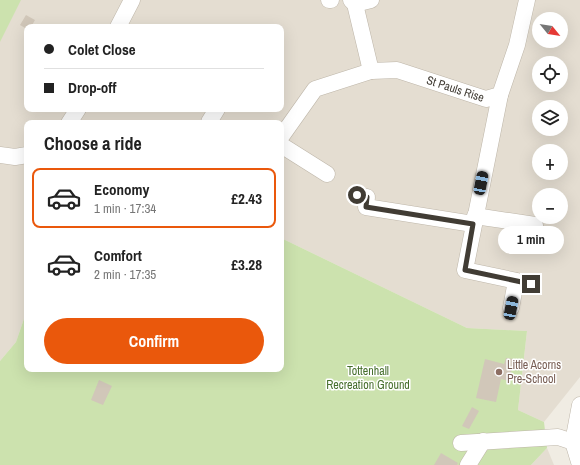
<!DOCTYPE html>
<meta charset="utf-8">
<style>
:root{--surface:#fff;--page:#f2f2f2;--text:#222;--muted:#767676;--line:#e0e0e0;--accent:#ea580c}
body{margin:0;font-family:"Archivo Narrow",sans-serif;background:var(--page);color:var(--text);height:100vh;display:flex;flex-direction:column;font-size:15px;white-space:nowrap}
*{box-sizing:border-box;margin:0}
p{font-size:13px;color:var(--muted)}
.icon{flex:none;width:22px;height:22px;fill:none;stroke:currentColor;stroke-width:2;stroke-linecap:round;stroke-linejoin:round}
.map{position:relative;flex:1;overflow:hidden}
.details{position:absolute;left:24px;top:120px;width:260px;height:252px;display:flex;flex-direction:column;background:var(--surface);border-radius:8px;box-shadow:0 4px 16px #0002}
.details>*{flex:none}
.hud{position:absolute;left:24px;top:24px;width:260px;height:88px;border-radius:8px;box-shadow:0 4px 16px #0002;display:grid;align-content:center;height:88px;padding:0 20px;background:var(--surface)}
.needle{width:26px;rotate:120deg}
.tools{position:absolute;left:532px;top:12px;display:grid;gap:8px}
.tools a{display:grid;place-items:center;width:36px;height:36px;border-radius:50%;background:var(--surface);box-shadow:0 4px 16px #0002;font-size:20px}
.end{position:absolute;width:18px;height:18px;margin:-9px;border:5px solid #413c34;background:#fff;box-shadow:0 0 0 2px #fff}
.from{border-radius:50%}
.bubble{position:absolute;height:28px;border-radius:14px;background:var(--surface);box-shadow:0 4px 16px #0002;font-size:13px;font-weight:700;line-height:28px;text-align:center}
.car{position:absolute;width:12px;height:24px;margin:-12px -6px;border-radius:5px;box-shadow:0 0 3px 1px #0007;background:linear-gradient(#222 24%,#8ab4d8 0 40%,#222 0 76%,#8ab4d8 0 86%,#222 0)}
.hud b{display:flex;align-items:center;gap:14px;height:38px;font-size:15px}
.hud b+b{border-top:1px solid var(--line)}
.hud i{width:10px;height:10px;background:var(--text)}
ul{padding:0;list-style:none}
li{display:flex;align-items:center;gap:12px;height:60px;margin:0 8px 6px;padding:0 12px;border:2px solid transparent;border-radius:8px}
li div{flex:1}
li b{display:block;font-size:15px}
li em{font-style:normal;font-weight:700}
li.current{border-color:var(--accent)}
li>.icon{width:36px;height:36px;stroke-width:1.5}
h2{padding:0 20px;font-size:18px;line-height:48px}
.primary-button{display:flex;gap:8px;margin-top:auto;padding:8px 20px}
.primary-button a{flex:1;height:46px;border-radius:24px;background:var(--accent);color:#fff;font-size:16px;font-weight:700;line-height:46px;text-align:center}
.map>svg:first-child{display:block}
.residential{fill:#e4ddd1;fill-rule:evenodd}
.green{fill:#cce2ae}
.building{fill:#d1c7b9}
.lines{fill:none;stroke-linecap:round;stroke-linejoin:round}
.minor-casing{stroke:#beb6a9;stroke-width:17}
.minor{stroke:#fff;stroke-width:16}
.route{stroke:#413c34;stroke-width:5}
.education-dot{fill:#8d6e63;stroke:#fff;stroke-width:1.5}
.labels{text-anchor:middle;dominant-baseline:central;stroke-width:3;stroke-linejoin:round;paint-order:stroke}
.street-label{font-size:12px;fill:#413c34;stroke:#fff}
.education-label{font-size:12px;fill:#785e54;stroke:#fff;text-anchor:start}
.park-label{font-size:12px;fill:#466e2c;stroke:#fff}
</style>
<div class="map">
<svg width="580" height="465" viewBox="0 0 580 465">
<rect width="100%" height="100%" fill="#f0ece3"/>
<g class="residential">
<path d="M20,0H580V377L544,422L518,410L527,331L467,328L281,238V123H27V310L16,342L0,361V38ZM539,19H561V41H539ZM27,27H281V109H27ZM539,63H561V85H539ZM539,107H561V129H539ZM539,151H561V173H539ZM539,195H561V217H539Z"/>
<path d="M547,448L554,465H531Z"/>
</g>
<g class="green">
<path d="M0,0H21L0,42Z"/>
<path d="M281,238L467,328L527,331L518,410L544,422L547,448L531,465H0V361L16,342L27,310V369H281Z"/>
</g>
<g class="building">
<path d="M26,15L35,20L31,27H27V29L20,25Z"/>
<path d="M506,358L514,359L509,381L501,379L496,402L476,398L485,359L504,364Z"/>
<path d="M99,380L112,386L103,405L91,400Z"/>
<path d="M472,407L479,411L469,429L462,426Z"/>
<path d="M441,453L458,463L457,465H434Z"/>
</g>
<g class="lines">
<g class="minor-casing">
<g id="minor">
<path d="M329,0H331"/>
<path d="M351,0L355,4L371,71"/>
<path d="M355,4L371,0"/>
<path d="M118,27L132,0"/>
<path d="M500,95L465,270L531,284"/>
<path d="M69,123L78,109"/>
<path d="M211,123L209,122L217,109"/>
<path id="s1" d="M281,137L315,89L371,71L397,70L486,99L500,95L517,45L527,0"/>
<path d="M281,145L327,174"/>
<path d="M0,155L15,157L27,155"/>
<path d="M357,195L367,197L366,207L473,224"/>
<path d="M475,216L535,225"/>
<path d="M511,308L516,281"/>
<path d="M461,443L558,437L573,442"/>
<path d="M468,465L483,441"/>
<path d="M580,465L573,442L580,405"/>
</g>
</g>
<use href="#minor" class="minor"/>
</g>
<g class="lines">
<path class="route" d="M357,195L367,197L366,207L473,224L465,270L531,284"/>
</g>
<circle class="education-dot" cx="499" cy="372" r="4"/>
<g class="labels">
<g class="street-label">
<text stroke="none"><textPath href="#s1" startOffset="205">St Pauls Rise</textPath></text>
</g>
<g class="education-label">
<text x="507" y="365">Little Acorns<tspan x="507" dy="14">Pre-School</tspan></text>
</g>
<g class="park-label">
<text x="368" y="371">Tottenhall<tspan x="368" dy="14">Recreation Ground</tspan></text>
</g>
</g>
</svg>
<div class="tools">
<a><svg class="needle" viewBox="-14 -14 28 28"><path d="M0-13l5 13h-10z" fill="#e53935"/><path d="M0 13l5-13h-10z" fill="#767676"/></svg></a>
<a><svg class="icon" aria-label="locate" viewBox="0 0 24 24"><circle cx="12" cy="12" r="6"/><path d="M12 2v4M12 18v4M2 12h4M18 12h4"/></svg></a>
<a><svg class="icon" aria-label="layers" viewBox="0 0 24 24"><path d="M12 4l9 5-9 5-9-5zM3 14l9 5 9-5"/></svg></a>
<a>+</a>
<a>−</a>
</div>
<i class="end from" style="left:357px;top:195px"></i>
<i class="end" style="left:531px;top:284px"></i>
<div class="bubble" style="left:498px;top:226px;width:66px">1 min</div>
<i class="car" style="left:481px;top:183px;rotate:11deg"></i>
<i class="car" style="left:511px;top:308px;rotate:11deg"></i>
<div class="hud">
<b><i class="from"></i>Colet Close</b>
<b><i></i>Drop-off</b>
</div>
<section class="details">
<h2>Choose a ride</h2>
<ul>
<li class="current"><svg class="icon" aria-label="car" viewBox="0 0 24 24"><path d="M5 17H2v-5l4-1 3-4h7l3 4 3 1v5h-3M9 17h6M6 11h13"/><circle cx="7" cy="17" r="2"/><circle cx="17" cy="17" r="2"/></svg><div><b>Economy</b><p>1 min · 17:34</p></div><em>£2.43</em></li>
<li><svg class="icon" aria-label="car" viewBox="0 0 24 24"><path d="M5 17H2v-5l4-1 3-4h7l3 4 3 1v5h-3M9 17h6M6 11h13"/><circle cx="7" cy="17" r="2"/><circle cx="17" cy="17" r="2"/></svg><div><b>Comfort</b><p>2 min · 17:35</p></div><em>£3.28</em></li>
</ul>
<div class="primary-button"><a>Confirm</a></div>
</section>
</div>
